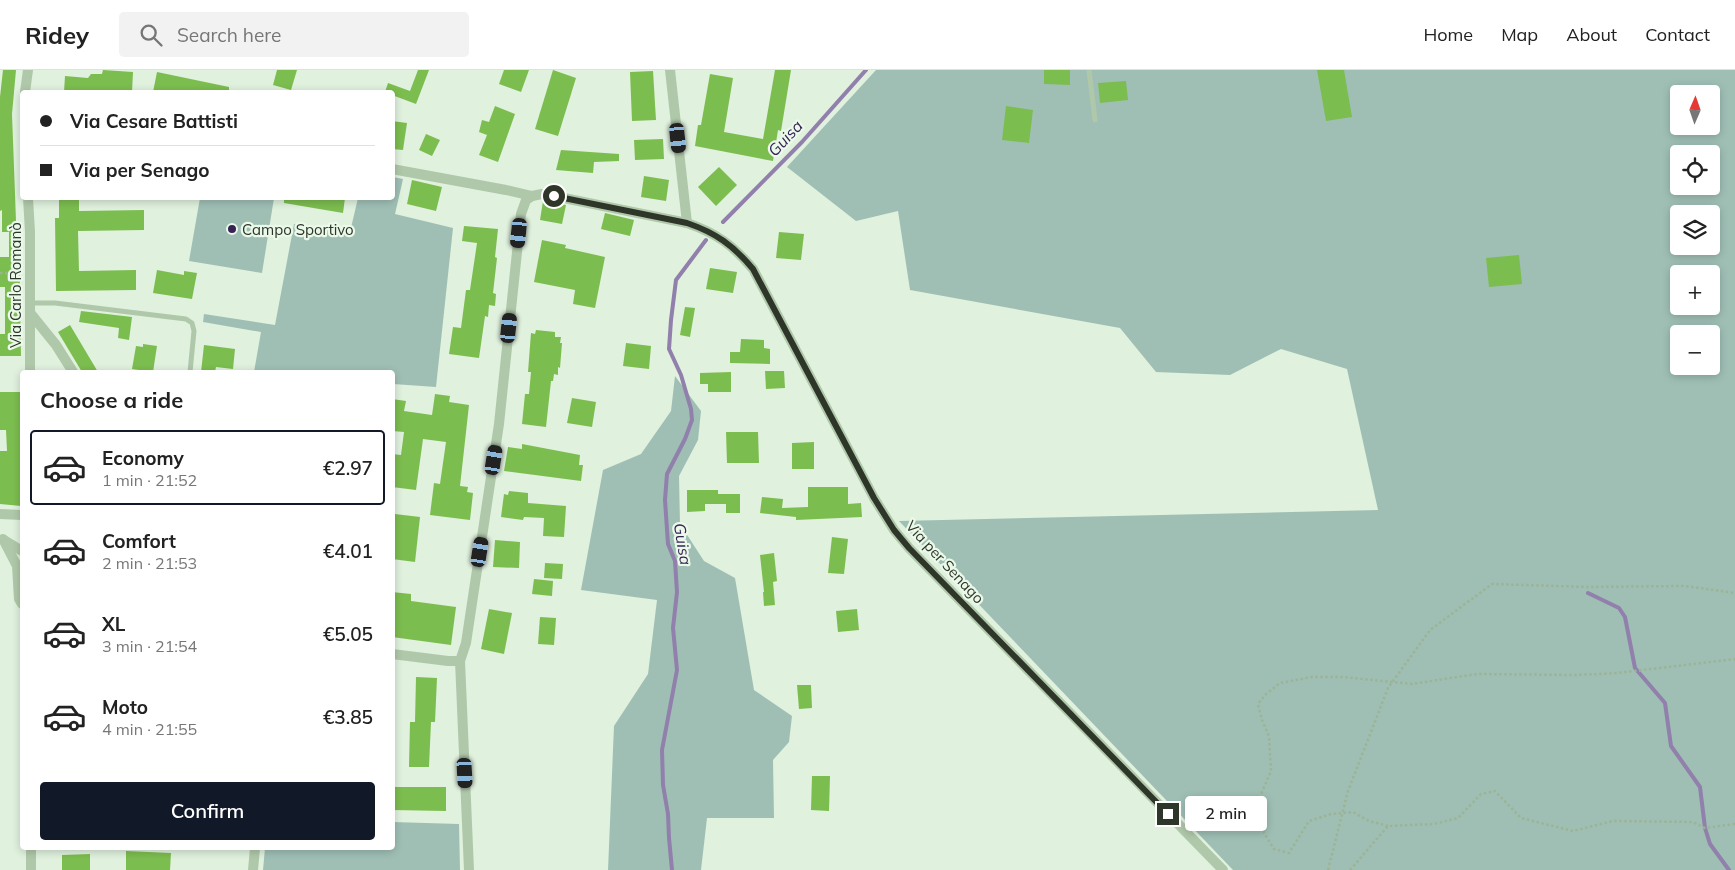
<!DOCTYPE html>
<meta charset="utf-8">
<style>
:root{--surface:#fff;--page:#f2f2f2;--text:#222;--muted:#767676;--line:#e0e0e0;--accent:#111827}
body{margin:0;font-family:Mulish,sans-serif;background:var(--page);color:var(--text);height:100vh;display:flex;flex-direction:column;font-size:19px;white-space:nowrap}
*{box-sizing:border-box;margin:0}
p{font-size:16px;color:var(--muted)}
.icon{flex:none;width:28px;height:28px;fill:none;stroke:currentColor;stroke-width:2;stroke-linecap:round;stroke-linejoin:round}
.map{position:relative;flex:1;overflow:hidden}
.sheet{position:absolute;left:20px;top:300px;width:375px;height:480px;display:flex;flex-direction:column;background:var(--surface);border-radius:5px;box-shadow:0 2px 8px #0003}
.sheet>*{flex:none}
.hud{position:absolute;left:20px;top:20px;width:375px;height:110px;border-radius:5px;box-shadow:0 2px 8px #0003;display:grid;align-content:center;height:110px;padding:0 20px;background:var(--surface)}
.needle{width:32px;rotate:2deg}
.buttons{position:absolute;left:1670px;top:15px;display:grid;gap:10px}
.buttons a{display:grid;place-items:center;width:50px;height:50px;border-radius:5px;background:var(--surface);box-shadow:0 2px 8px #0003;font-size:25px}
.end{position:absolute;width:22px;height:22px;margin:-11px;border:6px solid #2e3629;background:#fff;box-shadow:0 0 0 2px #fff}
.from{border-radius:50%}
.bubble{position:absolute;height:35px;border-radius:5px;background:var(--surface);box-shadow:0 2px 8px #0003;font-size:16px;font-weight:600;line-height:35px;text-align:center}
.car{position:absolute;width:15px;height:30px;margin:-15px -8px;border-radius:6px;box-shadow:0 0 4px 1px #0007;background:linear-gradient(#222 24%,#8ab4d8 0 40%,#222 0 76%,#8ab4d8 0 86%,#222 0)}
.hud b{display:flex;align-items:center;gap:18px;height:48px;font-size:19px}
.hud b+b{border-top:1px solid var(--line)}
.hud i{width:12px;height:12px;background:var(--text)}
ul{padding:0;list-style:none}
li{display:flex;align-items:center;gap:15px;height:75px;margin:0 10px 8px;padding:0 10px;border:2px solid transparent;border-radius:5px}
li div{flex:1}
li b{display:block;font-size:19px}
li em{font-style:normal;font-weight:600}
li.on{border-color:var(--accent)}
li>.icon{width:45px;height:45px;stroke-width:1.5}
h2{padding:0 20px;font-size:22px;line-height:60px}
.action{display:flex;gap:10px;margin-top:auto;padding:10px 20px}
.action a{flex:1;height:58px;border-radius:5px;background:var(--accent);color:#fff;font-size:20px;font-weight:600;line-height:58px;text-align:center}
header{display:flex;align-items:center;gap:30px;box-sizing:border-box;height:70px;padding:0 25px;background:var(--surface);border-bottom:1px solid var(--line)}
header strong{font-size:24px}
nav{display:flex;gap:28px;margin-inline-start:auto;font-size:18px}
.search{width:350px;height:45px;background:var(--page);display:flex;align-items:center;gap:12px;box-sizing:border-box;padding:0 18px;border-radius:5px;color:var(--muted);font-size:19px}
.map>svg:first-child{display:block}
.green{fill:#9fbfb5;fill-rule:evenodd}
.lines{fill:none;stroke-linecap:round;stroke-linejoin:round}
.stream{stroke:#917fac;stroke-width:4}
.building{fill:#7cbd4f}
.path{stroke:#9bb495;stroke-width:2.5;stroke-dasharray:2.5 2.5;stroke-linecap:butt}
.service{stroke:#b0c8aa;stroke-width:5}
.minor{stroke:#b0c8aa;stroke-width:10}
.route{stroke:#2e3629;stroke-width:6}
.poi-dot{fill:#372255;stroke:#ebf9ea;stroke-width:2}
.labels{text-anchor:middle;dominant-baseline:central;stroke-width:4.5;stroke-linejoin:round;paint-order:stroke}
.poi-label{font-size:15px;fill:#2e3629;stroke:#ebf9ea;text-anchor:start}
.street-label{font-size:15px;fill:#2e3629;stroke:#ebf9ea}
.water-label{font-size:16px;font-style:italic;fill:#372255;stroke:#ebf9ea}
</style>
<header>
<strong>Ridey</strong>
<div class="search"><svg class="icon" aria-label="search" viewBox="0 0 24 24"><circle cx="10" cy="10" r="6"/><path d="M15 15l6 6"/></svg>Search here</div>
<nav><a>Home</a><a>Map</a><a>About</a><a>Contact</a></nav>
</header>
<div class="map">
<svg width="1735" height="800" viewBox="0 0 1735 800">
<rect width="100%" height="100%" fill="#e0f1de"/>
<g class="green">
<path d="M876,0H1735V800H1233L899,451L1378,440L1347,299L1281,279L1230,305L1156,302L1120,258L910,220L898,141L856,151L787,97ZM1679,24H1711V56H1679ZM1679,84H1711V116H1679ZM1679,144H1711V176H1679ZM1679,204H1711V236H1679ZM1679,264H1711V296H1679Z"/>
<path d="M393,107L403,109L395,144L453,158L436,317L393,314L392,302H254L261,262L203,252L204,244L275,255L294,154L350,162L358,128H392Z"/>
<path d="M200,128H274L262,203L189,191Z"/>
<path d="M675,306L701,341L698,370L679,406L680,454L704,491L735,508L754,620L792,646L789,672L773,690L774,748H707L701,800H608L614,656L648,604L657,530L581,520L603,400L641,384L671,341Z"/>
<path d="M393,752L459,754L460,800H263L265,778H392Z"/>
</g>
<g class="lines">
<g class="stream">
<path d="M723,152L802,72L866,0"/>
<path d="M1588,523L1619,538L1625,547L1635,598L1665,633L1671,676L1700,717L1705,758L1710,774L1729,800"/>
<path d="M672,800L669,768L668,744L663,715L662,680L677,600L673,558L677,522L675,491L668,474L665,430L667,404L685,369L692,350L691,339L681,305L669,279L671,250L676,210L706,170"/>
</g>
</g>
<g class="building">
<path d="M3,0H16L12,44L16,151H19L20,222H17L16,230L20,231L21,286H0V264H5V217H0V187H9V162H2V140L0,141V27Z"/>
<path d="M103,0L133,2L132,22H64L65,6L88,8L91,4H102Z"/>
<path d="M277,0H297L291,20L273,15Z"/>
<path d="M418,0H429L416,34L392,25V22H385L388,13L410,21Z"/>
<path d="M504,0H529L521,22L499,14Z"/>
<path d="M553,0L576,8L558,66L535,59Z"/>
<path d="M775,0H791L781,61L778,60L773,91L695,76L698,55H701L710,4L733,8L724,62L763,69Z"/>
<path d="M1044,0H1070V15L1044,14Z"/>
<path d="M1317,0H1344L1352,47L1326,51Z"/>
<path d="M653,1L656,50L632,51L630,2Z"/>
<path d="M157,2L229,17V22H153Z"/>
<path d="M1126,11L1128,30L1100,33L1098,13Z"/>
<path d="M495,36L515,44L498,92L479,85L487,65L479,62L482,50L489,52Z"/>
<path d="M1006,36L1033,40L1029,73L1002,70Z"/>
<path d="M392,51L407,53L403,80L392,79Z"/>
<path d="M426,64L440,70L432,86L419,80Z"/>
<path d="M663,69L664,89L635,90L634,70Z"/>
<path d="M561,80L619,84V91L594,92L593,103L556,100Z"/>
<path d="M719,97L737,115L716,136L698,117Z"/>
<path d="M644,106L669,110L666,131L641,127Z"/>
<path d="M412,110L442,117L436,141L407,134Z"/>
<path d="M59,128H79V141L144,140V160L78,161L79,201L136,200V220L56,221L55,148H59Z"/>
<path d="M284,128H345L343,143L284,133Z"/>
<path d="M543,131L566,135L562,154L540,150Z"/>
<path d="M605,143L634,150L630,166L601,159Z"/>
<path d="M464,156L498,159L495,187L497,188L493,223L496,224L495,236L489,235L488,247L485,246L479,288L449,284L453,257L461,258L466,220H470L477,173L462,171Z"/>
<path d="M779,162L804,164L801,190L776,188Z"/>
<path d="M542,170L566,175L565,178L605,187L595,238L573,234L575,220L534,212Z"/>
<path d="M1519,185L1522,214L1489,217L1486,188Z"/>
<path d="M710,198L737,202L733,223L706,219Z"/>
<path d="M157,200L184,205V201L197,203L192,229L153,223Z"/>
<path d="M685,237L695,238L690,267L680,265Z"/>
<path d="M81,241L132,247L129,270L118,268L119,258L79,252Z"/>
<path d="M70,255L98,302H82L58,262Z"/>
<path d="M536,260L555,262V267H561L560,273H562L560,298L558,297V305L554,304L553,311H551L546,357L522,354L525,324H529L531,302H528L531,263L535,264Z"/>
<path d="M741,269L764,270V278L770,279V294L730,293V282H740Z"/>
<path d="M626,273L651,276L649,299L623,296Z"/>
<path d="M143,274L157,276L153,302L132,299L136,276L143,277Z"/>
<path d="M204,275L235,279L233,299L216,297L215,302H201Z"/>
<path d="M765,301H784L785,318L766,319Z"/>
<path d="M731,302V322H708V314H700V303Z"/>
<path d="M0,322H21V436L0,434V381H7L6,360H0Z"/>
<path d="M435,324L450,326L449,332L469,335L460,416L468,417L467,422L473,423L470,450L430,445L434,413L440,414L446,372L423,369L416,420L392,417V384L401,385L404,362L392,361V329L406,331L404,341L432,345Z"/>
<path d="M572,328L596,332L592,357L567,353Z"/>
<path d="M726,362H758L759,393H727Z"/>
<path d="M814,372V399H792V373Z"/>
<path d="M522,374L580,385L579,395H583L581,411L504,401L508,377L522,379Z"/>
<path d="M808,417H848V434L861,433L862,447L796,450V447L760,443L762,427L783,429L782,438L808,437Z"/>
<path d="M687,420H718V424H740V443H726V434H705V441L687,442Z"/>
<path d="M509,421L528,423V433L566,436L564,467L543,466L544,448L524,447L523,450L501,447L504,424L508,425Z"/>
<path d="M395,444L420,447L415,492L392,489V461Z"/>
<path d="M832,467L848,469L844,504L828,503Z"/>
<path d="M495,470L520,472L519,498L493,497Z"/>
<path d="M774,483L777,511L773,512L775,535L764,536L763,522H764L760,485Z"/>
<path d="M545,493L563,494L562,509L544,508Z"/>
<path d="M534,509L553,511L552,526L532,524Z"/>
<path d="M392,522L411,524V531L456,537L451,575L392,567Z"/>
<path d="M489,539L512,543L504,584L481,579Z"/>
<path d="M857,539L859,560L838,562L836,541Z"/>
<path d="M540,547L556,548L554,575L538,574Z"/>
<path d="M416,607L437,608L435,652H431L429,697H409L410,652H415Z"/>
<path d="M797,615H811L812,638L799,639Z"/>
<path d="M812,706H830L829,741L811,740Z"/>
<path d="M392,717H446V741L392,740Z"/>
<path d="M126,781L171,783L170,800H126Z"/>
<path d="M90,784V800H62V785Z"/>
</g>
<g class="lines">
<g class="path">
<path d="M0,203H18"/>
<path d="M1388,756L1369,751L1353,742L1331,744L1309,751L1289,783L1274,779L1264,763L1261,724L1271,701L1269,666L1262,650L1258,634L1265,625L1280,613L1312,607H1342L1412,614L1477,604L1576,605L1618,603L1735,589"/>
<path d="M1328,800L1348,721L1388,618L1430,560L1492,514L1588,517L1685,516L1735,523"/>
<path d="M1350,800L1388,756L1434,754L1458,748L1481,724L1495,721L1521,748L1573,761L1613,751L1693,752L1705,758L1735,754"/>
</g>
<g class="service">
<path d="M1089,0L1095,50"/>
<path d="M31,233H55L186,249L192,253L194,261L190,302"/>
</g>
<g class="minor">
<path d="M670,0L687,153"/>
<path d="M25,22L28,0"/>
<path d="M392,99L506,120L532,126L542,124L554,126L687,153C716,163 733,175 753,199L874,428L894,460L909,478L1223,800"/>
<path d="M28,128L30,162V302"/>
<path d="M31,244L56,275L73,302"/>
<path d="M0,444L22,445"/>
<path d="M3,469L17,496L19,529L22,534"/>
<path d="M4,470L22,481"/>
<path d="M392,584L448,591H460"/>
<path d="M31,778V800"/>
<path d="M253,800L255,778"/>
<path d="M469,800L460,591L466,573L499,354L521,144L526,130L532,126"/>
</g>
</g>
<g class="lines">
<path class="route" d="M554,126L687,153C716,163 733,175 753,199L874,428L894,460L909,478L1168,744"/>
</g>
<circle class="poi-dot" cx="232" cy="159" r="5"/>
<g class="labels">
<g class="poi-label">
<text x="242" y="159">Campo Sportivo</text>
</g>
<g class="street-label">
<text transform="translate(15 215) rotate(-90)">Via Carlo Romanò</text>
<text transform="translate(945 492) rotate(47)">Via per Senago</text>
</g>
<g class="water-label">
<text transform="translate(785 68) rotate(-47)">Guisa</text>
<text transform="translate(683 474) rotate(81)">Guisa</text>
</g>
</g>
</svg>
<div class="buttons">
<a><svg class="needle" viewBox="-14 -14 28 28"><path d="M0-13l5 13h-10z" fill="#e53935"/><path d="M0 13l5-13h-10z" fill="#767676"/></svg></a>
<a><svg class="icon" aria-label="locate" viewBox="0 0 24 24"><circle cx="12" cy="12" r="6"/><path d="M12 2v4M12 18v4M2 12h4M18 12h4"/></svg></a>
<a><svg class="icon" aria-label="layers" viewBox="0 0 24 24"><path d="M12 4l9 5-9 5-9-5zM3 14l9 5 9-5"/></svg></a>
<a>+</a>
<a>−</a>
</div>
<i class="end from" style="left:554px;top:126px"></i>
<i class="end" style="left:1168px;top:744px"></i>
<div class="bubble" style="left:1185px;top:726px;width:82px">2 min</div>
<i class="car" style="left:678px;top:68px;rotate:174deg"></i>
<i class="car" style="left:519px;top:163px;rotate:186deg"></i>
<i class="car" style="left:509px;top:258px;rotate:6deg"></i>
<i class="car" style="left:494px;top:390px;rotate:9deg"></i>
<i class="car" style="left:480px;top:482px;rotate:9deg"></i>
<i class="car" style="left:465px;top:703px;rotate:177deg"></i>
<div class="hud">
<b><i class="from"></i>Via Cesare Battisti</b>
<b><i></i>Via per Senago</b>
</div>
<section class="sheet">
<h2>Choose a ride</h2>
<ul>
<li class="on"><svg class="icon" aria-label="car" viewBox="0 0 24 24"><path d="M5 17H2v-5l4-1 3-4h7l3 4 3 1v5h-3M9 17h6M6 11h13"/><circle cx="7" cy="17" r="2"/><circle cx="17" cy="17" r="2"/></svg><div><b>Economy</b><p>1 min · 21:52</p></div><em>€2.97</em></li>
<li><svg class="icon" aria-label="car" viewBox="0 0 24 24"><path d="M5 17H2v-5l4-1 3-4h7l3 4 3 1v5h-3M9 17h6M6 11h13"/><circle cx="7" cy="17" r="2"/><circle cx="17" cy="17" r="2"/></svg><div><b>Comfort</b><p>2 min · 21:53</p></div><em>€4.01</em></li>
<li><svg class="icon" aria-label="car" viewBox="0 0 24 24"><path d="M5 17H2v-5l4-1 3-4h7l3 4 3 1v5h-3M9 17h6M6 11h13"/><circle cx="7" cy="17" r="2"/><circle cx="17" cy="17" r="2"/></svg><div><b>XL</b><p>3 min · 21:54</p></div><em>€5.05</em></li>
<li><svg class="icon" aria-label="car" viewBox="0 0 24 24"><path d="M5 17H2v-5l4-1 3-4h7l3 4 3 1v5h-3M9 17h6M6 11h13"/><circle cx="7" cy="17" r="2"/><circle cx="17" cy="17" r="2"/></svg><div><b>Moto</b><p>4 min · 21:55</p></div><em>€3.85</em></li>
</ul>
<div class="action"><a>Confirm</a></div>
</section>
</div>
